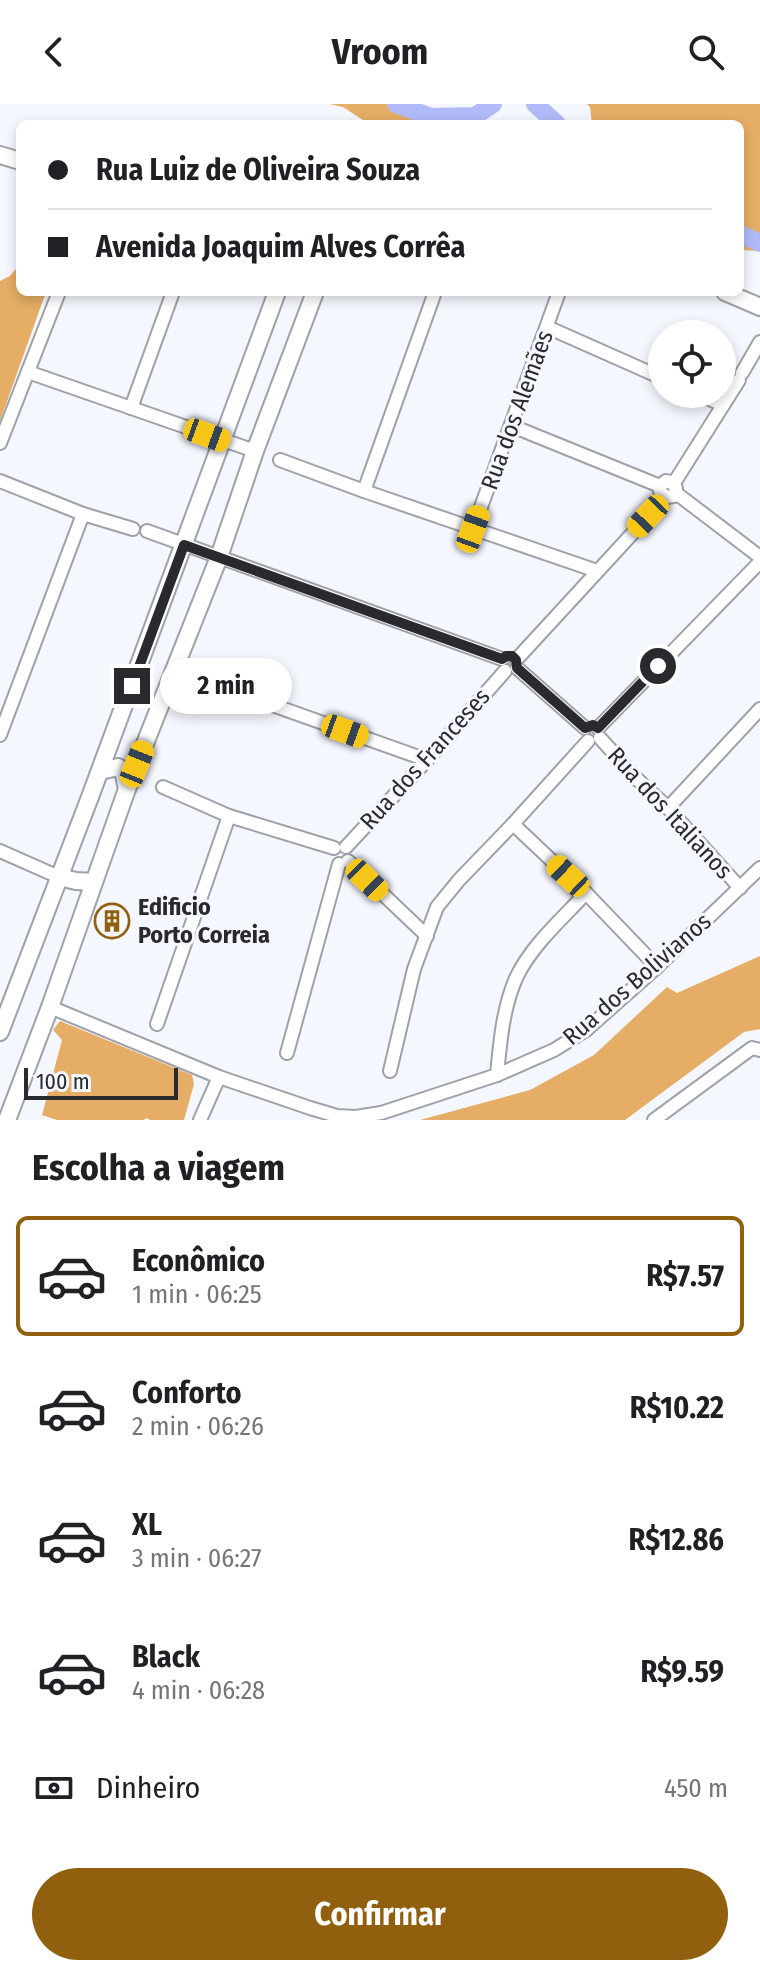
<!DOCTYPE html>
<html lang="pt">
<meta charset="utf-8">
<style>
:root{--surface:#fff;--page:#f6f6f6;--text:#202124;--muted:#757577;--line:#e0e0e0;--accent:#91600f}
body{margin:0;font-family:"Fira Sans Condensed",sans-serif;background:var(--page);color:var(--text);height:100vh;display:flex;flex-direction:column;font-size:30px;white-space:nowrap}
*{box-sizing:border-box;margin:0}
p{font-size:26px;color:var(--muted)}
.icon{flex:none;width:44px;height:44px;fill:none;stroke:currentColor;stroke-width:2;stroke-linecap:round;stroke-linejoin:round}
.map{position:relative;height:1016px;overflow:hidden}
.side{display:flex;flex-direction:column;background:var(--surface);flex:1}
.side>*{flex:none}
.guide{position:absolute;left:16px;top:16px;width:728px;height:176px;border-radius:12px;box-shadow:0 4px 12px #0003;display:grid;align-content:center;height:176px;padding:0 32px;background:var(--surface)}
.buttons{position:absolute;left:648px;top:216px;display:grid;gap:16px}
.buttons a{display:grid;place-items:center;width:88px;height:88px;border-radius:50%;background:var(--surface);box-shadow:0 4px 12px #0003;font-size:40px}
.scale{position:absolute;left:24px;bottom:20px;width:154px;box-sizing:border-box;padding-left:8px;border:4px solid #292a2d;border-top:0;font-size:22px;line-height:28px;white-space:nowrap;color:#292a2d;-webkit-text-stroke:6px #f5f7fe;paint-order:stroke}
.end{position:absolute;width:36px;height:36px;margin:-18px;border:10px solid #292a2d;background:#fff;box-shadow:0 0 0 4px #fff}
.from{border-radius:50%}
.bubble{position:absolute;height:56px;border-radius:28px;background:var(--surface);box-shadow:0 4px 12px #0003;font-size:26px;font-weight:700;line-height:56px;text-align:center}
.car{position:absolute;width:24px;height:48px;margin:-24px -12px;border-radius:10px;box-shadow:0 0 6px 2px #0007;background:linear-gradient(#f5c518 24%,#345 0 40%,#f5c518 0 76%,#345 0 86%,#f5c518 0)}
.guide b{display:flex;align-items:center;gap:28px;height:76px;font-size:30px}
.guide b+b{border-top:2px solid var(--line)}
.guide i{width:20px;height:20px;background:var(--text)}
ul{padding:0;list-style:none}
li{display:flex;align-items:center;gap:24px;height:120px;margin:0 16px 12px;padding:0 16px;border:4px solid transparent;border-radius:12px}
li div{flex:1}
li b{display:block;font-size:30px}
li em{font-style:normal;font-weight:700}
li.on{border-color:var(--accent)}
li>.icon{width:72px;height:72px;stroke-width:1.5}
h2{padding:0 32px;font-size:36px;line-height:96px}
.pay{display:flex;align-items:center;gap:20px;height:88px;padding:0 32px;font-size:30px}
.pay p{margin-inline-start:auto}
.cta{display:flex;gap:16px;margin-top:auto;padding:16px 32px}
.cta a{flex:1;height:92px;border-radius:48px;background:var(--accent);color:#fff;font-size:32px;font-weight:700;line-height:92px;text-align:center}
header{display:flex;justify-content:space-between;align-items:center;height:104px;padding:0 32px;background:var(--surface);font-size:36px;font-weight:700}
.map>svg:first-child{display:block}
.forest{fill:#e5ad65}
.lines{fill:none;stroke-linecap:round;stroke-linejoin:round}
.river{stroke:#b0baf8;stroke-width:18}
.minor-casing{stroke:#9fa1a8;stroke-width:16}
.secondary-casing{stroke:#9fa1a8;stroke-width:20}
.minor{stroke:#fff;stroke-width:12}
.secondary{stroke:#fff;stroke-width:16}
.route{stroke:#292a2d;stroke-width:10}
.labels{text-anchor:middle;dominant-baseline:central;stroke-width:6;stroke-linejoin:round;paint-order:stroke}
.street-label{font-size:24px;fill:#292a2d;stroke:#f5f7fe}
.poi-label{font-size:24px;font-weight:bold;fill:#292a2d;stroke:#f5f7fe;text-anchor:start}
</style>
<header><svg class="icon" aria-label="back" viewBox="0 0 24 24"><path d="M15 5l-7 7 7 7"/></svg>Vroom<svg class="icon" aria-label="search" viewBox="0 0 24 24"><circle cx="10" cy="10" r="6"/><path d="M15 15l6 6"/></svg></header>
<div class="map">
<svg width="760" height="1016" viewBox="0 0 760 1016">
<rect width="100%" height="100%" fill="#f5f7fe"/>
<g class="forest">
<path d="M330,0H419V20H372L366,18L343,3Z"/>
<path d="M587,0H760V147L740,146V20H592L590,3Z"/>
<path d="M20,160V188H46L0,317V177L10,172Z"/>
<path d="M760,852V925L744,928L625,1016H420L530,986L594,951L667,883L677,889Z"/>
<path d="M60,917L192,971L194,980L184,1016H150L147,1014L143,1016H57L42,1011L62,936L53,926Z"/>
</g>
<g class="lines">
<g class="river">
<path d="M396,0L431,13L475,12L493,0"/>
<path d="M535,0L557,20"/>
<path d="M740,130L760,139"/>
</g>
<g class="minor-casing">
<g id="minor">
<path d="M547,223L662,274"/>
<path d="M28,268L255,347"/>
<path d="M742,269L760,238"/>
<path d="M698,290L723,301"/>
<path d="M131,304L173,188"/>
<path d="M512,322L660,382"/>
<path d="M0,339L59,188"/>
<path d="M280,356L364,387L597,467"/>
<path d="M0,377L83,410L133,425"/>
<path d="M674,379L739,276"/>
<path d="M364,387L435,188"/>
<path d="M676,389L756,450"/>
<path d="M473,425L559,188"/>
<path d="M147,427L502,555"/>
<path d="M516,556L666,393L674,392L676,384L671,378L666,377L660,382V387L666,393"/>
<path d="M517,564L585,624"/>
<path d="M208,578L427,656"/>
<path d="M598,624L758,460"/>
<path d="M0,631L83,410"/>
<path d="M600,634L637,675L668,704L740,784"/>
<path d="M163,683L229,712L334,744"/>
<path d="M668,704L760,605"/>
<path d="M513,720L586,789L657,863"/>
<path d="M346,743L427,656L505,567"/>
<path d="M0,747L59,773"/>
<path d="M348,757L427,832"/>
<path d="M50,903L219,973L310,1004L337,1012L356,1013L381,1009L497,971L554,946L586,926L657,863L760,764"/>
<path d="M157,920L229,712"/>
<path d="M287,949L339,760"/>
<path d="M390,967L414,865L437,803L459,776L513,720L588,637"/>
<path d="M497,971C500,939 503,902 517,872C533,840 562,815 586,789"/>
<path d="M200,1016L219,973"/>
<path d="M654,1016L752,944L760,946"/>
</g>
</g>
<g class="secondary-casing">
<g id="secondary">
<path d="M0,51L20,57"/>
<path d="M725,188L760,203"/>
<path d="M100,667L118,663L123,666L127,685"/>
<path d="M59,773L76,777L94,778"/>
<path d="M0,928L90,693L277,188"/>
<path d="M7,1016L50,903L127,685L219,453L255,347L315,188"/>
</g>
</g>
<use href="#minor" class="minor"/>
<use href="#secondary" class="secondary"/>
</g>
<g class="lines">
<path class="route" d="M132,582L184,441L502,555L506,552H512L516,556L517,564L585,624L593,621L598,624L658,562"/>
</g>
<defs>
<g id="building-ring" transform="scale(1.8)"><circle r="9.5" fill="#f5f7fe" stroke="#91600f" stroke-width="1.5"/><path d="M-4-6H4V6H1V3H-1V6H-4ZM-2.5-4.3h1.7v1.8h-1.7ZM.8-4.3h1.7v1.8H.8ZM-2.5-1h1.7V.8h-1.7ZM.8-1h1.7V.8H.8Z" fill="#91600f"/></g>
</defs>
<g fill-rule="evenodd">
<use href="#building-ring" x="112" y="817"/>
</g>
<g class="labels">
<g class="street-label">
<text transform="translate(517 306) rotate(-70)">Rua dos Alemães</text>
<text transform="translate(425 655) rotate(-48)">Rua dos Franceses</text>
<text transform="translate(670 709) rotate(47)">Rua dos Italianos</text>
<text transform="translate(637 875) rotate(-41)">Rua dos Bolivianos</text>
</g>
<g class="poi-label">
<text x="138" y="803">Edificio<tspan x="138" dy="28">Porto Correia</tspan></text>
</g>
</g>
</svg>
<div class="buttons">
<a><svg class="icon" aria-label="locate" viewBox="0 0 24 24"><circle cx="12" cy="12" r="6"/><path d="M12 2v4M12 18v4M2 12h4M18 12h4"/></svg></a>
</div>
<div class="scale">100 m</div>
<i class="end from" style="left:658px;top:562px"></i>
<i class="end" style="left:132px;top:582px"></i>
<div class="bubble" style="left:160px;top:554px;width:132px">2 min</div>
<i class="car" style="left:207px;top:331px;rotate:110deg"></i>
<i class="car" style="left:648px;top:412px;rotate:223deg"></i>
<i class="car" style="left:473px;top:425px;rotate:20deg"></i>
<i class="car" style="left:345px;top:627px;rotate:110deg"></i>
<i class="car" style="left:137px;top:660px;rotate:22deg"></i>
<i class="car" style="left:568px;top:772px;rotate:313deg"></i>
<i class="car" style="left:367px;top:776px;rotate:134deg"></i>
<div class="guide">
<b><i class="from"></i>Rua Luiz de Oliveira Souza</b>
<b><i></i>Avenida Joaquim Alves Corrêa</b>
</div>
</div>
<section class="side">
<h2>Escolha a viagem</h2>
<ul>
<li class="on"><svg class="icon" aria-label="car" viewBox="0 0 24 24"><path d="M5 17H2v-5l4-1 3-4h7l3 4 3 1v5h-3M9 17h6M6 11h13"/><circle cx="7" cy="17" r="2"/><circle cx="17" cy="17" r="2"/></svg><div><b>Econômico</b><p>1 min · 06:25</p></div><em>R$7.57</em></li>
<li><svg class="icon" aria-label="car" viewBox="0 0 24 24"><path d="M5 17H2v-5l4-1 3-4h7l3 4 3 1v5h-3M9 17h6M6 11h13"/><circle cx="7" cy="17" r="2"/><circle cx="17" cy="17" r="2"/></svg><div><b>Conforto</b><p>2 min · 06:26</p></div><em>R$10.22</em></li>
<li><svg class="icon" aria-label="car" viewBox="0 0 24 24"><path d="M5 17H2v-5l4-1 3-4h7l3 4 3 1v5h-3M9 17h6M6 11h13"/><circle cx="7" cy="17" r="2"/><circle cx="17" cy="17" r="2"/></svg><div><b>XL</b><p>3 min · 06:27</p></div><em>R$12.86</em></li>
<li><svg class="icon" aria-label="car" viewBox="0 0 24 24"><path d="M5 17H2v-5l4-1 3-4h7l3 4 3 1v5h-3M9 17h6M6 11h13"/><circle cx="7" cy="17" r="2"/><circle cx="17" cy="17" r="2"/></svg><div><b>Black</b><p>4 min · 06:28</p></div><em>R$9.59</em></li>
</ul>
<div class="pay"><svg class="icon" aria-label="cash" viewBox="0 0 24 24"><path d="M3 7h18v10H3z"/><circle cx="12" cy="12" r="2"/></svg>Dinheiro<p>450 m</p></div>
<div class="cta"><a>Confirmar</a></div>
</section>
